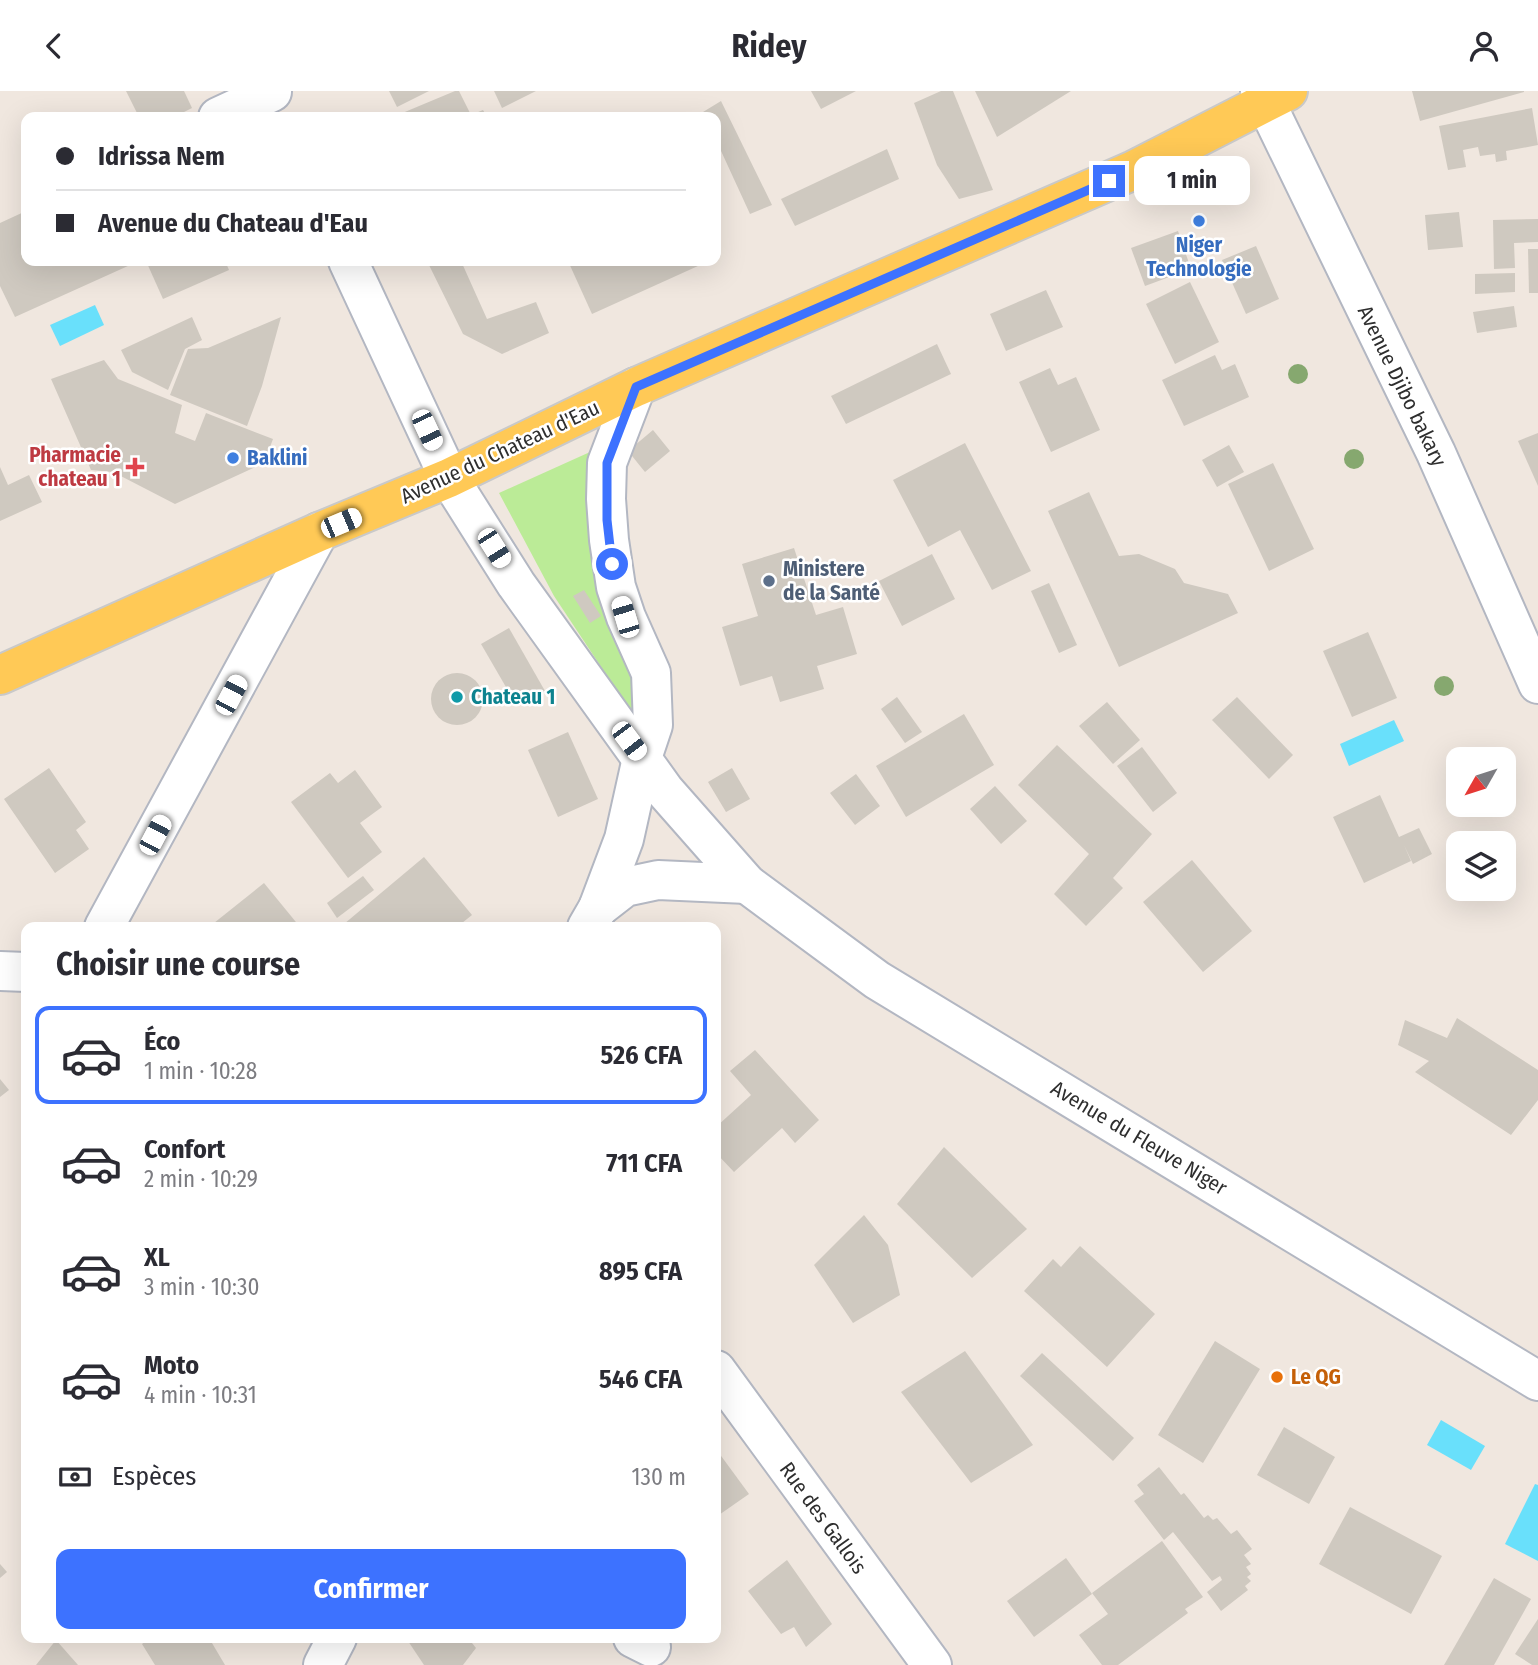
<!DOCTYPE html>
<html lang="fr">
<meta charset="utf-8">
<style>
:root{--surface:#fff;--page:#f2f2f3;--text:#2b2b33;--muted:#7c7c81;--line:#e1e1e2;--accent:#3d72ff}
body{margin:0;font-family:"Fira Sans Condensed",sans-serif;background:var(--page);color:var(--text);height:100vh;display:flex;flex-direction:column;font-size:26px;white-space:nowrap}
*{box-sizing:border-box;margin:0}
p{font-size:23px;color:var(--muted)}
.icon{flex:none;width:38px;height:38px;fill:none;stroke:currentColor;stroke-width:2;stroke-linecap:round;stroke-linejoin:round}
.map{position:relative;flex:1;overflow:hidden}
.panel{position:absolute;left:21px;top:831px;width:700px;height:721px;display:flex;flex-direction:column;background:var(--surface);border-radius:14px;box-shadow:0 7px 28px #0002}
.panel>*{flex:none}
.guide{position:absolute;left:21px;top:21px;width:700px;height:154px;border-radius:14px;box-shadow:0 7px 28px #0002;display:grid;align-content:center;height:154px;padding:0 35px;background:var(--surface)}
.needle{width:46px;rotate:231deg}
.controls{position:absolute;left:1446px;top:656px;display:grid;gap:14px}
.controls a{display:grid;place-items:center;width:70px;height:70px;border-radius:14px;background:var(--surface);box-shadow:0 7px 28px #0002;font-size:35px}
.end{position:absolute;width:32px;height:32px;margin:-16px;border:9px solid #3d72ff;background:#fff;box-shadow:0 0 0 4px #fff}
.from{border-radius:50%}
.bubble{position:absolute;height:49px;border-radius:14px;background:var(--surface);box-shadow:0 7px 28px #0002;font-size:23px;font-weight:700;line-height:49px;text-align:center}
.car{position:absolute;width:21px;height:42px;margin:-21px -10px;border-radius:9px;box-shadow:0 0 5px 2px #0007;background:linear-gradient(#fff 24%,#345 0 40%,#fff 0 76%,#345 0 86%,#fff 0)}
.guide b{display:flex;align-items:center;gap:24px;height:66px;font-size:26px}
.guide b+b{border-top:2px solid var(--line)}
.guide i{width:18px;height:18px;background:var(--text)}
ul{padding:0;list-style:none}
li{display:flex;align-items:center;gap:21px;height:98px;margin:0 14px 10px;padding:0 21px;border:4px solid transparent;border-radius:14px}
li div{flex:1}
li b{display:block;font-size:26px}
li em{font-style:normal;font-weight:700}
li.selected{border-color:var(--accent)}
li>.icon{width:63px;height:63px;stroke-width:1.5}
h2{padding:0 35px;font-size:32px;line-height:84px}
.pay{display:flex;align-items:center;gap:18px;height:77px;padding:0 35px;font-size:26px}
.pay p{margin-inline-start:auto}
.button{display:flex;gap:14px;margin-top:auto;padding:14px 35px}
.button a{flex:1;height:80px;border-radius:14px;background:var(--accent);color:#fff;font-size:28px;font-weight:700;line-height:80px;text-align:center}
header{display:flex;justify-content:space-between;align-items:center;height:91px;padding:0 35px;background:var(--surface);font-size:32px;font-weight:700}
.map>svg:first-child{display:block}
.green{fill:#bbeb97}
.water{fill:#69e0fb}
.building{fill:#cfc9c0}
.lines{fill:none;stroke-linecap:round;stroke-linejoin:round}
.minor-casing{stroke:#b3b7c2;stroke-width:42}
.major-casing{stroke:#c9c9c9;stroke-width:42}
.minor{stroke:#fff;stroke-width:38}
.major{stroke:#ffc956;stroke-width:38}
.tree{fill:#86a86f}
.route{stroke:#3d72ff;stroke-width:9}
.shop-dot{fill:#3f7fe0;stroke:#fff;stroke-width:2.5}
.health-dot{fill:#e0444e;stroke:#fff;stroke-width:2.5}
.service-dot{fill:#5c6f8a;stroke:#fff;stroke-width:2.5}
.culture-dot{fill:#0f9aa8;stroke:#fff;stroke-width:2.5}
.food-dot{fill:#e8710a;stroke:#fff;stroke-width:2.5}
.labels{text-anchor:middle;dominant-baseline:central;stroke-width:5;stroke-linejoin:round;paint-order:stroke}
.shop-label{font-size:21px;font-weight:bold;fill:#366cbe;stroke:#fff}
.street-label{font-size:21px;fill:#2e2e2e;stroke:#fff}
.health-label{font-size:21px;font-weight:bold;fill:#be3a42;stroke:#fff;text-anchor:end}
.service-label{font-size:21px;font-weight:bold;fill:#4e5e75;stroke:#fff;text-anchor:start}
.culture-label{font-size:21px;font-weight:bold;fill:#0d838f;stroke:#fff;text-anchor:start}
.food-label{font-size:21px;font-weight:bold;fill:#c56008;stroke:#fff;text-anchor:start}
</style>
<header><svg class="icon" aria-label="back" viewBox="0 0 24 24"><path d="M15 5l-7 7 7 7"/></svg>Ridey<svg class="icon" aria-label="person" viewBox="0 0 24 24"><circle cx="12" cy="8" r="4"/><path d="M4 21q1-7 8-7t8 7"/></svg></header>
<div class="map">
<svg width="1538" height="1574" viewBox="0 0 1538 1574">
<rect width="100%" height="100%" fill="#f0e7df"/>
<path class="green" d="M590,361L646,615L631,621L554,505L499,402Z"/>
<g class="water">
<path d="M95,214L104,234L60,255L50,234Z"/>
<path d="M1394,629L1404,650L1349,675L1340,653Z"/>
<path d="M1441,1329L1485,1355L1471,1379L1427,1354Z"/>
<path d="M1535,1393L1538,1394V1470L1505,1453Z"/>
</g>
<g class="building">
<path d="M126,0H184L192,17L174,26H139Z"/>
<path d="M389,0H429L397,16Z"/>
<path d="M455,0H459L471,24L483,19L487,26H402L400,23Z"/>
<path d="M494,0H536L502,17Z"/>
<path d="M811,0H856L821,18Z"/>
<path d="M941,0H953L993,99L959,108L937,74L914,12Z"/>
<path d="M975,0H1071L997,46Z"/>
<path d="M1412,0H1524V1L1420,30Z"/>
<path d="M721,10L772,114L750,123L716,49V26H705L703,21Z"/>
<path d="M1532,17L1538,54L1506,60L1507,69L1496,71L1495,63L1480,65L1478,56L1463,59L1466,76L1448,79L1439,35Z"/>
<path d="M887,58L899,88L795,135L781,108Z"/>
<path d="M26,120V170H139L15,226L0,195V132Z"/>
<path d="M1459,121L1463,156L1428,159L1425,124Z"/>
<path d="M1538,128V151L1514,152L1515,177L1494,178L1493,129Z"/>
<path d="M1178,140L1191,178L1145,195L1131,157Z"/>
<path d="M1256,155L1279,208L1246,223L1222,169Z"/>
<path d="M1528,158H1538V202H1529Z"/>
<path d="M146,170H225L229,179L163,208Z"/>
<path d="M427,170H461L487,228L536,211L549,242L502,263L463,243Z"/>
<path d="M568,170H709L592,223Z"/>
<path d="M1515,182V201L1475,203V183Z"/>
<path d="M1190,191L1219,251L1175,273L1146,213Z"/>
<path d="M1046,199L1063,236L1006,260L990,223Z"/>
<path d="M1514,215L1517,236L1477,242L1473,221Z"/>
<path d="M192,226L202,249L185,258L168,299L132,281L121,259Z"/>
<path d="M281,226L262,295L247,335L170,304L188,258L208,257Z"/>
<path d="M937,253L951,283L846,333L831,305Z"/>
<path d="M1215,264L1222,279L1235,273L1249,306L1184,335L1162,289Z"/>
<path d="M104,269L118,288L182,314L175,342L195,350L206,322L273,348L264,372L175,413L113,381L91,379L51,288Z"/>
<path d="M1050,277L1058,294L1076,286L1100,339L1051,361L1019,291Z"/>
<path d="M653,339L670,360L645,381L628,360Z"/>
<path d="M1538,342V395L1518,350Z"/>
<path d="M965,352L1031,480L992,499L960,439L928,456L893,389Z"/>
<path d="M1229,354L1244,381L1217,396L1202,369Z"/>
<path d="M1273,372L1314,458L1269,480L1228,393Z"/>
<path d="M0,376L8,394L29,384L42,411L0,430Z"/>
<path d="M1089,401L1119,465L1139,463L1175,478L1184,492L1228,503L1238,522L1119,576L1048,420Z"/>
<path d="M794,457L816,524L843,516L857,563L817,575L824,598L780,611L772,585L740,595L722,536L758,525L742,473Z"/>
<path d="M932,463L955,508L902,535L879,490Z"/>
<path d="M1049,492L1077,554L1059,562L1031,500Z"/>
<path d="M584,499L601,525L590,532L573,505Z"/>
<path d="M509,537L545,600L517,615L481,553Z"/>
<path d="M1368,541L1397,607L1352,626L1323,560Z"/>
<circle cx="457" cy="608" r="26"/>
<path d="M897,606L922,641L905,652L881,618Z"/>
<path d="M1237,606L1293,664L1269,688L1212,629Z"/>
<path d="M1107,611L1140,649L1113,673L1079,635Z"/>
<path d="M964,623L994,674L906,726L876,675Z"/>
<path d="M568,641L598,708L558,726L528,659Z"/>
<path d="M1057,654L1152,743L1113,787L1123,797L1086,835L1054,803L1089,763L1018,694Z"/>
<path d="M1142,656L1177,702L1153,721L1117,675Z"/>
<path d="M49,677L86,731L76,739L89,758L55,782L4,708Z"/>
<path d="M732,677L750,708L726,721L708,691Z"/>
<path d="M355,679L382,716L360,732L382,761L348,787L291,711L330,682L338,692Z"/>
<path d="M856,683L880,715L855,734L830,702Z"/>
<path d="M995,695L1027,730L1001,753L970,718Z"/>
<path d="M1380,704L1399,746L1419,737L1432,763L1413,773L1404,754L1411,770L1364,792L1333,726Z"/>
<path d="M424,766L472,824L457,836H347L344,833Z"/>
<path d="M1192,769L1252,840L1203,881L1143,811Z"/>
<path d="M363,785L374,799L337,827L327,812Z"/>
<path d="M264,792L300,836H209Z"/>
<path d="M1457,927L1538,979V1009L1511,1044L1415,981L1429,970L1398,954L1405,929L1447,947Z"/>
<path d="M755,959L819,1029L795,1052L782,1037L734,1081L716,1062V1036L751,1004L730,980Z"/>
<path d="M0,988L9,999L0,1006Z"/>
<path d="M944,1056L1027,1138L972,1187L897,1113Z"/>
<path d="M864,1124L888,1154L900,1204L853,1232L814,1174Z"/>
<path d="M1080,1155L1155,1223L1107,1276L1024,1200L1053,1168L1061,1176Z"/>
<path d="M1215,1250L1260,1278L1203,1372L1158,1344Z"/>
<path d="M965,1260L1033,1354L971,1392L901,1301Z"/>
<path d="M1042,1262L1134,1347L1113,1370L1020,1285Z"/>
<path d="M1284,1336L1335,1366L1309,1413L1257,1384Z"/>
<path d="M716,1358L749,1403L716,1426Z"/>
<path d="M1159,1376L1181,1404L1184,1402L1204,1427L1208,1424L1213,1429L1217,1427L1231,1443L1237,1439L1252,1458L1244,1464L1251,1473L1246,1476L1251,1483L1247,1486L1251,1490L1245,1495L1248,1499L1221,1520L1207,1501L1222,1489L1220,1485L1212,1490L1173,1441L1164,1449L1134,1410L1144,1403L1137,1394Z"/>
<path d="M1350,1416L1442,1465L1411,1523L1319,1473Z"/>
<path d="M1162,1450L1203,1506L1185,1518L1188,1522L1118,1574H1102L1079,1544L1108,1523L1092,1502Z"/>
<path d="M1066,1467L1092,1503L1034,1546L1007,1510Z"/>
<path d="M787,1469L832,1533L806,1556L794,1536L781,1543L748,1500Z"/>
<path d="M0,1473L7,1481L0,1487Z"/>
<path d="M1494,1487L1531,1508L1494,1574H1444Z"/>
<path d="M1538,1528V1574H1532L1515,1563Z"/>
<path d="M150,1547H209L225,1574H155L142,1553Z"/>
<path d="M406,1547H468L476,1557L463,1574H424Z"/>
<path d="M56,1549L78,1574H36Z"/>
</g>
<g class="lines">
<g class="minor-casing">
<g id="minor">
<path d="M1260,0L1436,362L1538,593"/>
<path d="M218,26L272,1"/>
<path d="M348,170L449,387L516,493L665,700L747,793L877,889L1538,1290"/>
<path d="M598,817L625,796L658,789L747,793"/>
<path d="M104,836L319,441"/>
<path d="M587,836L598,817L624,748L642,667L653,634L651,582L626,526L616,496L609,449L606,408L607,372L636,296"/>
<path d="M0,880L26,881"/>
<path d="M716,1279L932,1574"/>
<path d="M633,1547L651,1556"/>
<path d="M323,1574L337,1547"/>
</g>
</g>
<g class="major-casing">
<path id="major" d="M0,584L319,441L449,387L636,296L1134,79L1288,0"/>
</g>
<use href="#minor" class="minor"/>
<use href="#major" class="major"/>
</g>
<g class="tree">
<circle cx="1298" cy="283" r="10"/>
<circle cx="1354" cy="368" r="10"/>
<circle cx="1444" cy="595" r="10"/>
</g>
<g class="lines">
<path class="route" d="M612,473L607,429V372L636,296L1109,90"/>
</g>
<g class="shop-dot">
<circle cx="1199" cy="130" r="7"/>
<circle cx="233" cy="367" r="7"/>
</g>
<path class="health-dot" d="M131.5 365.5h7v7h7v7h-7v7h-7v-7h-7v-7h7z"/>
<circle class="service-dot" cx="769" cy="490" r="7"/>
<circle class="culture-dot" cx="457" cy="606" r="7"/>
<circle class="food-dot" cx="1277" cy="1286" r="7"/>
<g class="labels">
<g class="shop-label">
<text x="1199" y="154">Niger<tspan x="1199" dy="24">Technologie</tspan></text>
<text x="247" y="367" text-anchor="start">Baklini</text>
</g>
<g class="street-label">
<text transform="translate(1402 295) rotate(64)">Avenue Djibo bakary</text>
<text transform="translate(500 361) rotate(-25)">Avenue du Chateau d'Eau</text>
<text transform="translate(1139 1047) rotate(31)">Avenue du Fleuve Niger</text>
<text transform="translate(823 1427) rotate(54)">Rue des Gallois</text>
</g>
<g class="health-label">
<text x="121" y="364">Pharmacie<tspan x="121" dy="24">chateau 1</tspan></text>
</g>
<g class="service-label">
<text x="783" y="478">Ministere<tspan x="783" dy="24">de la Santé</tspan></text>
</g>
<g class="culture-label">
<text x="471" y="606">Chateau 1</text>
</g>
<g class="food-label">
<text x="1291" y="1286">Le QG</text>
</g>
</g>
</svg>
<div class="controls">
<a><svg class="needle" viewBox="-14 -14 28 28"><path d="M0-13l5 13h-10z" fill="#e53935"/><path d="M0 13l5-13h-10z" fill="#7c7c81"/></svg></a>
<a><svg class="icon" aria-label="layers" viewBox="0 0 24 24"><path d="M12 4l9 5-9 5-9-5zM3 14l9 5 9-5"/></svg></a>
</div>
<i class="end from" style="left:612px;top:473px"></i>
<i class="end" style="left:1109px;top:90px"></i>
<div class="bubble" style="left:1134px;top:65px;width:116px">1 min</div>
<i class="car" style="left:427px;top:339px;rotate:155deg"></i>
<i class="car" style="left:341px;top:432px;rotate:67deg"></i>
<i class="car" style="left:494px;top:457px;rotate:148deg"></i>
<i class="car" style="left:625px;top:526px;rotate:343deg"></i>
<i class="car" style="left:231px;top:604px;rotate:28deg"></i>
<i class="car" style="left:629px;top:650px;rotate:143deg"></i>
<i class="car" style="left:155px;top:744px;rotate:28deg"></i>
<div class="guide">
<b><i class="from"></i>Idrissa Nem</b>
<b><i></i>Avenue du Chateau d'Eau</b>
</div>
<section class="panel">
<h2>Choisir une course</h2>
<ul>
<li class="selected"><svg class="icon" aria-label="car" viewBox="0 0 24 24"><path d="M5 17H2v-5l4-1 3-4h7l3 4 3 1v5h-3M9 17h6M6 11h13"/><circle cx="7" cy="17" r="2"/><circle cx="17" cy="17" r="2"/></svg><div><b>Éco</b><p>1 min · 10:28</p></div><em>526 CFA</em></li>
<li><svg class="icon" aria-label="car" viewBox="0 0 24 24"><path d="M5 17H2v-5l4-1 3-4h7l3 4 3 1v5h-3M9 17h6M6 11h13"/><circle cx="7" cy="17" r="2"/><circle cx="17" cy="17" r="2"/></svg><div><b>Confort</b><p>2 min · 10:29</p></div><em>711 CFA</em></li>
<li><svg class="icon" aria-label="car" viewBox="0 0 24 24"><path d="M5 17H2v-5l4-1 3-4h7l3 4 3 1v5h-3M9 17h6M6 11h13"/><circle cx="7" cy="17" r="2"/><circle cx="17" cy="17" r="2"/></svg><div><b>XL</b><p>3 min · 10:30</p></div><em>895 CFA</em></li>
<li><svg class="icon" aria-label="car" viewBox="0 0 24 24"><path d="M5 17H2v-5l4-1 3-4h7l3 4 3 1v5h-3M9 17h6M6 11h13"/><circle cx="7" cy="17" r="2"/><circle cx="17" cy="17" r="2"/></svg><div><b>Moto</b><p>4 min · 10:31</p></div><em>546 CFA</em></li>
</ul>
<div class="pay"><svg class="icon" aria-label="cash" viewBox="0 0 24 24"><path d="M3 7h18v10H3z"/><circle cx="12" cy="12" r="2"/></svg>Espèces<p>130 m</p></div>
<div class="button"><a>Confirmer</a></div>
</section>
</div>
